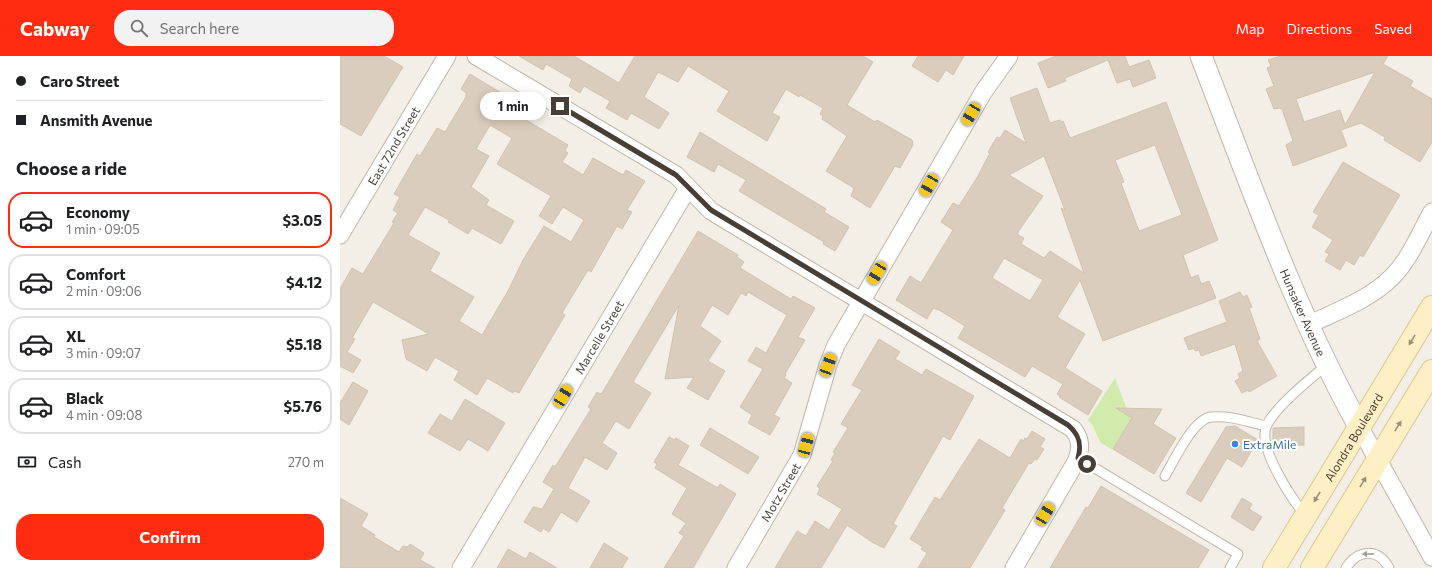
<!DOCTYPE html>
<meta charset="utf-8">
<style>
:root{--surface:#fff;--page:#f2f2f2;--text:#202124;--muted:#757577;--line:#e0e0e0;--accent:#ff2c12}
body{margin:0;font-family:Commissioner,sans-serif;background:var(--page);color:var(--text);height:100vh;display:flex;flex-direction:column;font-size:15px;white-space:nowrap}
*{box-sizing:border-box;margin:0}
p{font-size:13px;color:var(--muted)}
.icon{flex:none;width:22px;height:22px;fill:none;stroke:currentColor;stroke-width:2;stroke-linecap:round;stroke-linejoin:round}
.map{position:relative;flex:1;overflow:hidden}
.drawer{display:flex;flex-direction:column;background:var(--surface);width:340px}
.drawer>*{flex:none}
.hud{display:grid;align-content:center;height:88px;padding:0 16px;background:var(--surface)}
.end{position:absolute;width:18px;height:18px;margin:-9px;border:5px solid #473f35;background:#fff;box-shadow:0 0 0 2px #fff}
.from{border-radius:50%}
.bubble{position:absolute;height:28px;border-radius:14px;background:var(--surface);box-shadow:0 2px 10px #0003;font-size:13px;font-weight:700;line-height:28px;text-align:center}
.car{position:absolute;width:12px;height:24px;margin:-12px -6px;border-radius:5px;box-shadow:0 0 3px 1px #0007;background:linear-gradient(#f5c518 24%,#345 0 40%,#f5c518 0 76%,#345 0 86%,#f5c518 0)}
.hud b{display:flex;align-items:center;gap:14px;height:38px;font-size:15px}
.hud b+b{border-top:1px solid var(--line)}
.hud i{width:10px;height:10px;background:var(--text)}
ul{padding:0;list-style:none}
li{display:flex;align-items:center;gap:12px;height:56px;margin:0 8px 6px;padding:0 8px;border:2px solid var(--line);border-radius:16px}
li div{flex:1}
li b{display:block;font-size:15px}
li em{font-style:normal;font-weight:700}
li.selected{border-color:var(--accent)}
li>.icon{width:36px;height:36px;stroke-width:1.5}
h2{padding:0 16px;font-size:18px;line-height:48px}
.pay{display:flex;align-items:center;gap:10px;height:44px;padding:0 16px;font-size:15px}
.pay p{margin-inline-start:auto}
.button{display:flex;gap:8px;margin-top:auto;padding:8px 16px}
.button a{flex:1;height:46px;border-radius:16px;background:var(--accent);color:#fff;font-size:16px;font-weight:700;line-height:46px;text-align:center}
header{display:flex;align-items:center;gap:24px;box-sizing:border-box;height:56px;padding:0 20px;background:var(--accent);color:#fff}
header strong{font-size:19px}
nav{display:flex;gap:22px;margin-inline-start:auto;font-size:14px}
.search{width:280px;height:36px;background:var(--page);display:flex;align-items:center;gap:10px;box-sizing:border-box;padding:0 14px;border-radius:16px;color:var(--muted);font-size:15px}
main{display:flex;flex:1;min-height:0}
.map>svg:first-child{display:block}
.green{fill:#d1ebac}
.building{fill:#dacdbd;stroke:#d2c2ad;fill-rule:evenodd}
.lines{fill:none;stroke-linecap:round;stroke-linejoin:round}
.service-casing{stroke:#c0b7a8;stroke-width:11}
.minor-casing{stroke:#c0b7a8;stroke-width:19}
.tertiary-casing{stroke:#c0b7a8;stroke-width:23}
.secondary-casing{stroke:#dbc594;stroke-width:24}
.service{stroke:#fff;stroke-width:9}
.minor{stroke:#fff;stroke-width:17}
.tertiary{stroke:#fff;stroke-width:21}
.secondary{stroke:#ffefc5;stroke-width:22}
.oneway{fill:#9a8e76}
.oneway2{fill:#a39f9a}
.route{stroke:#473f35;stroke-width:5}
.shop-dot{fill:#3f7fe0;stroke:#fff;stroke-width:1.5}
.labels{text-anchor:middle;dominant-baseline:central;stroke-width:4;stroke-linejoin:round;paint-order:stroke}
.street-label{font-size:12px;fill:#473f35;stroke:#fff}
.shop-label{font-size:12px;fill:#366cbe;stroke:#fff;text-anchor:start}
</style>
<header>
<strong>Cabway</strong>
<div class="search"><svg class="icon" aria-label="search" viewBox="0 0 24 24"><circle cx="10" cy="10" r="6"/><path d="M15 15l6 6"/></svg>Search here</div>
<nav><a>Map</a><a>Directions</a><a>Saved</a></nav>
</header>
<main>
<section class="drawer">
<div class="hud">
<b><i class="from"></i>Caro Street</b>
<b><i></i>Ansmith Avenue</b>
</div>
<h2>Choose a ride</h2>
<ul>
<li class="selected"><svg class="icon" aria-label="car" viewBox="0 0 24 24"><path d="M5 17H2v-5l4-1 3-4h7l3 4 3 1v5h-3M9 17h6M6 11h13"/><circle cx="7" cy="17" r="2"/><circle cx="17" cy="17" r="2"/></svg><div><b>Economy</b><p>1 min · 09:05</p></div><em>$3.05</em></li>
<li><svg class="icon" aria-label="car" viewBox="0 0 24 24"><path d="M5 17H2v-5l4-1 3-4h7l3 4 3 1v5h-3M9 17h6M6 11h13"/><circle cx="7" cy="17" r="2"/><circle cx="17" cy="17" r="2"/></svg><div><b>Comfort</b><p>2 min · 09:06</p></div><em>$4.12</em></li>
<li><svg class="icon" aria-label="car" viewBox="0 0 24 24"><path d="M5 17H2v-5l4-1 3-4h7l3 4 3 1v5h-3M9 17h6M6 11h13"/><circle cx="7" cy="17" r="2"/><circle cx="17" cy="17" r="2"/></svg><div><b>XL</b><p>3 min · 09:07</p></div><em>$5.18</em></li>
<li><svg class="icon" aria-label="car" viewBox="0 0 24 24"><path d="M5 17H2v-5l4-1 3-4h7l3 4 3 1v5h-3M9 17h6M6 11h13"/><circle cx="7" cy="17" r="2"/><circle cx="17" cy="17" r="2"/></svg><div><b>Black</b><p>4 min · 09:08</p></div><em>$5.76</em></li>
</ul>
<div class="pay"><svg class="icon" aria-label="cash" viewBox="0 0 24 24"><path d="M3 7h18v10H3z"/><circle cx="12" cy="12" r="2"/></svg>Cash<p>270 m</p></div>
<div class="button"><a>Confirm</a></div>
</section>
<div class="map">
<svg width="1092" height="512" viewBox="0 0 1092 512">
<rect width="100%" height="100%" fill="#f4efe6"/>
<path class="green" d="M775,322L791,364L772,394L760,386L753,370L748,364Z"/>
<g class="building">
<path d="M0,0H44L63,11L21,80L0,68Z"/>
<path d="M179,0H234L279,27L295,0H523L533,6L507,49L535,66L537,64L572,84L573,89L560,112L555,110L530,152L511,140L514,132L486,115L507,80L482,63L483,60L480,58L483,52L460,39L459,41L446,33L432,57L440,61L427,85L377,55L389,35L348,10L338,26L318,16L304,41L329,57L319,73L291,57L287,64L266,52L270,45L244,30L240,37L229,30L232,23L206,8L203,14Z"/>
<path d="M578,0H624L613,19L606,14L598,26L572,10Z"/>
<path d="M716,0H785L789,11L809,4L816,22L793,31L790,23L777,27L768,4L725,22L726,25L708,32L698,7Z"/>
<path d="M941,0H1048L1043,8L1073,25L1070,30L1092,43V86L1080,106L1044,84L1045,81L1021,67L1001,74L1007,90L953,110L946,89L953,85L942,53L939,52L934,53L926,33L934,30L927,12L931,10L928,4ZM1035,16L1005,69L1000,54L964,66L956,43Z"/>
<path d="M130,18L181,49L176,58L228,89L225,95L228,97L222,106L243,119L253,102L283,119L286,114L305,125L287,154L292,156L282,173L277,170L251,216L248,214L222,257L225,259L179,337L174,335L173,337L147,322L137,339L114,324L119,315L95,301L87,315L66,303L62,284L89,278L33,246L12,282L15,283L7,296L21,304L13,317L0,310V233L12,212L23,218L54,167L52,166L58,157L53,154L60,141L54,138L77,98L80,100L97,72L105,76L126,41V37L121,33ZM150,69L172,82L157,108L211,140L199,160L212,168L223,151L244,164L231,186L204,170L183,204L168,235L142,279L119,265L134,241L90,215L100,197L68,179L85,151L109,164L108,166L128,178L132,172L161,188L174,165L146,149L149,144L131,131L149,100L136,93Z"/>
<path d="M697,32L710,67L720,64L721,66L723,65L730,82L826,46L878,184L843,199L851,222L858,219L861,228L869,225L876,242L763,285L740,224L717,261L745,278L725,312L762,335L748,359L719,341L720,340L717,338L723,328L692,310L685,321L618,282L625,270L599,254L593,252L587,263L556,244L570,220L581,227L613,174L601,166L613,147L619,150L638,120L650,97L648,96L657,81L660,82L665,74L686,87L670,42ZM815,89L842,159L799,175L781,127L784,126L775,104ZM704,100L725,154L721,152L744,217L710,195L704,202L681,188L684,182L678,179V176L703,140L669,119ZM664,202L703,224L690,245L652,222Z"/>
<path d="M360,76L486,153L484,156L509,171L495,195L483,188L484,186L399,135L406,124L378,108L374,116L347,101Z"/>
<path d="M1003,106L1060,139L1023,201L1020,199L1014,209L1006,204L1000,214L985,205L989,198L985,196L993,184L972,171L979,159L973,156Z"/>
<path d="M358,175L398,199L397,201L404,206L400,212L405,215L451,243L453,240L475,252L458,281L465,284L445,318L446,319L444,322L452,327L434,359L440,362L430,379L408,367L412,359L400,351L423,313L408,305L416,291L426,297L447,259L408,236L406,240L401,237L388,259L372,249L360,270L381,285L368,305L385,315L368,344L347,332L354,321L325,323L339,249L293,326L311,337L289,373L276,365L262,387L277,397L267,414L245,401L228,432L250,445L237,466L221,456L209,476L203,472L201,476L184,466L193,451L202,453L214,433L203,426L213,409L215,411L251,353L248,351L257,336L260,338L262,337Z"/>
<path d="M900,236L903,241L907,239L912,251L909,252L920,283L917,285L937,320L909,336L908,334L902,337L895,325L900,322L898,318L903,315L895,288L861,300L859,294L855,295L854,292L849,294L844,282L887,266L879,245Z"/>
<path d="M539,283L560,296L555,303L582,319L586,313L634,340L610,384L603,380L553,468L557,470L544,492L532,486L507,469L481,512H435L457,475L466,480L475,465L489,474L502,453L477,438L480,433L477,430L493,405L491,404L495,397L493,396L508,372L501,368L522,334L512,329Z"/>
<path d="M13,326L28,335L9,369L0,363V347Z"/>
<path d="M125,343L165,367L148,395L128,383L120,395L88,377L100,358L112,365Z"/>
<path d="M776,352L822,353L813,368L836,382L814,418L773,393L792,362Z"/>
<path d="M895,370L918,384L902,411L887,402L861,446L846,437L886,371Z"/>
<path d="M964,371V389L933,390V372Z"/>
<path d="M370,372L419,401L408,418L360,389Z"/>
<path d="M692,375L705,383L700,391L704,393L697,404L695,403L691,408L689,407L662,452L665,454L630,512H578L587,497L581,493L583,491L570,483L595,441L600,444L639,383L670,402L681,383L684,385L685,382L687,383Z"/>
<path d="M329,381L335,384L336,382L349,390L338,409L378,432L380,428L396,438L353,512H324L344,480L339,477L346,467L332,458L347,432L315,412L317,408L314,406Z"/>
<path d="M761,430L869,494L858,512H710L746,451L748,452Z"/>
<path d="M0,442L28,458L21,470L35,479L34,481L59,496L63,490L68,491L70,488L84,497L80,504L95,512H0Z"/>
<path d="M902,442L912,448L909,453L922,461L913,475L891,461Z"/>
<path d="M264,487L288,502L282,512H250Z"/>
<path d="M168,493L186,503L190,496L217,512H157Z"/>
</g>
<g class="lines">
<g class="service-casing">
<g id="service">
<path d="M738,402L898,498L890,512"/>
<path d="M825,420C834,405 853,363 871,361C890,359 908,366 926,370"/>
<path d="M965,459C952,443 916,390 927,369C936,350 970,323 987,309"/>
<path d="M1006,512C1018,493 1038,492 1049,512"/>
</g>
</g>
<g class="minor-casing">
<g id="minor">
<path d="M136,0L336,119L371,155L733,373C741,383 741,392 737,404L674,512"/>
<path id="s1" d="M0,179L107,0"/>
<path d="M968,269C997,255 1029,244 1052,221C1070,203 1080,177 1092,156"/>
<path d="M1020,372L1092,501"/>
<path id="s2" d="M121,512L348,132"/>
<path id="s3" d="M396,512L462,399L488,309L496,289L644,35L669,0"/>
</g>
</g>
<g class="tertiary-casing">
<g id="tertiary">
<path id="s4" d="M861,0C910,126 954,254 1020,372"/>
</g>
</g>
<g class="secondary-casing">
<g id="secondary">
<path id="s5" d="M934,512L1092,251"/>
<path d="M972,512L1092,315"/>
</g>
</g>
<use href="#service" class="service"/>
<use href="#minor" class="minor"/>
<use href="#tertiary" class="tertiary"/>
<use href="#secondary" class="secondary"/>
</g>
<defs><path id="oneway-solid" d="M-6-.8H1V-3.2L6.5 0L1 3.2V.8H-6Z"/></defs>
<g class="oneway">
<use href="#oneway-solid" transform="translate(1072 284) rotate(121)"/>
<use href="#oneway-solid" transform="translate(1058 370) rotate(-58)"/>
<use href="#oneway-solid" transform="translate(1023 426) rotate(-59)"/>
<use href="#oneway-solid" transform="translate(977 441) rotate(122)"/>
</g>
<use class="oneway2" href="#oneway-solid" transform="translate(1028 498) rotate(179)"/>
<g class="lines">
<path class="route" d="M220,50L336,119L371,154L728,369C739,378 742,388 738,402L747,408"/>
</g>
<circle class="shop-dot" cx="895" cy="388" r="4"/>
<g class="labels">
<g class="street-label">
<text stroke="none"><textPath href="#s1" startOffset="104">East 72nd Street</textPath></text>
<text stroke="none"><textPath href="#s4" startOffset="276">Hunsaker Avenue</textPath></text>
<text stroke="none"><textPath href="#s2" startOffset="269">Marcelle Street</textPath></text>
<text stroke="none"><textPath href="#s5" startOffset="153">Alondra Boulevard</textPath></text>
<text stroke="none"><textPath href="#s3" startOffset="88">Motz Street</textPath></text>
</g>
<g class="shop-label">
<text x="903" y="388">ExtraMile</text>
</g>
</g>
</svg>
<i class="end from" style="left:747px;top:408px"></i>
<i class="end" style="left:220px;top:50px"></i>
<div class="bubble" style="left:140px;top:36px;width:66px">1 min</div>
<i class="car" style="left:631px;top:58px;rotate:211deg"></i>
<i class="car" style="left:589px;top:129px;rotate:210deg"></i>
<i class="car" style="left:537px;top:217px;rotate:211deg"></i>
<i class="car" style="left:488px;top:309px;rotate:20deg"></i>
<i class="car" style="left:223px;top:340px;rotate:31deg"></i>
<i class="car" style="left:466px;top:389px;rotate:15deg"></i>
<i class="car" style="left:705px;top:458px;rotate:31deg"></i>
</div>
</main>
